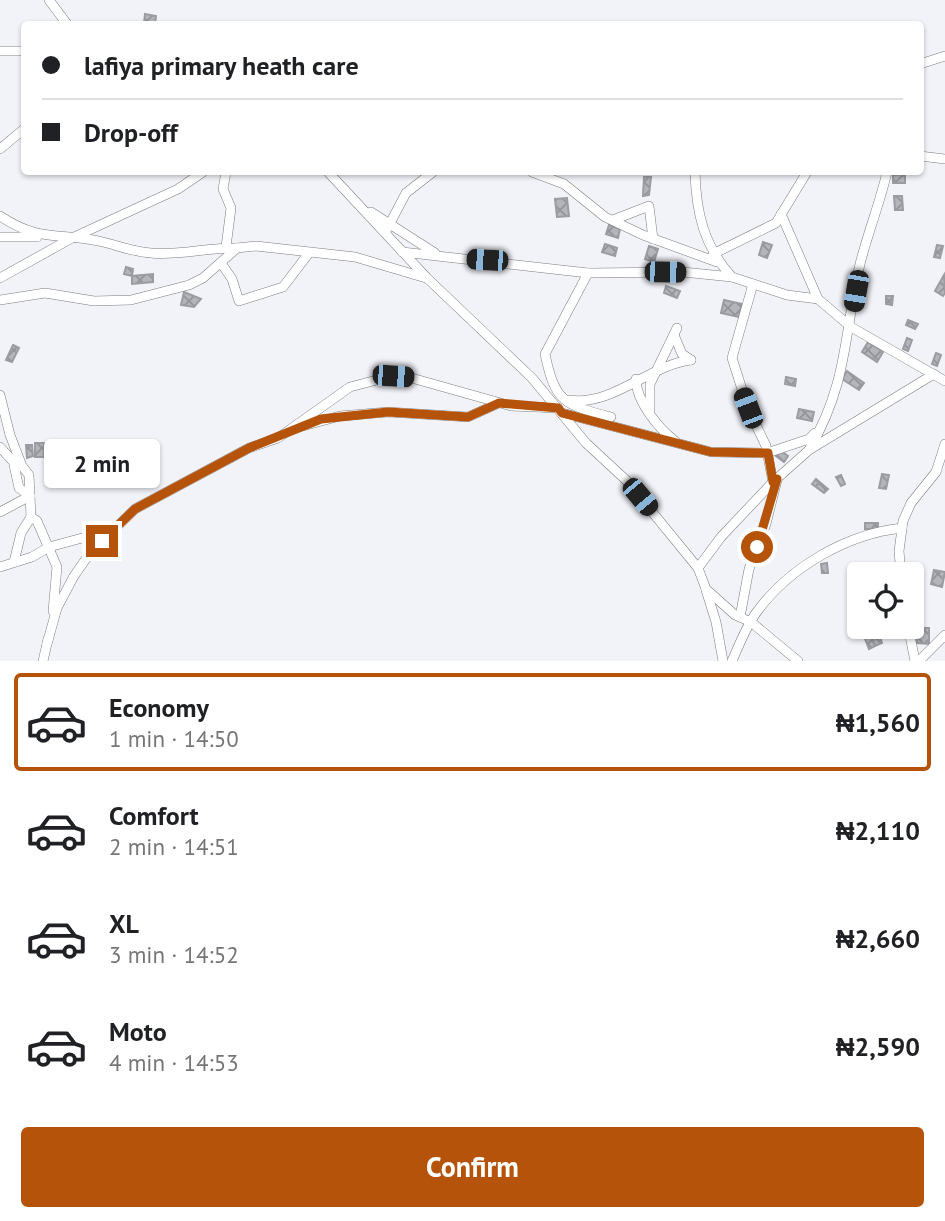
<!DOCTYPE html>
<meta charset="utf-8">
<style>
:root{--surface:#fff;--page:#f2f2f2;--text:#202124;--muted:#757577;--line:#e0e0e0;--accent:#b45309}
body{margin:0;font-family:"PT Sans",sans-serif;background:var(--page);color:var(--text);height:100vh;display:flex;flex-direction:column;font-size:26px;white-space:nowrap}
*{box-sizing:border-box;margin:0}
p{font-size:23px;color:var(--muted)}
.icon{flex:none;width:38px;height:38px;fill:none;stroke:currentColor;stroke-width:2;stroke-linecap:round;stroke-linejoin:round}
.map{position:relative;height:661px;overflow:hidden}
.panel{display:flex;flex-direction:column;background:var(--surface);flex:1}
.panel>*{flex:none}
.guide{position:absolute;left:21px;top:21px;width:903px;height:154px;border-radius:7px;box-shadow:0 2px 5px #0004;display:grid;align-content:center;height:154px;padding:0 21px;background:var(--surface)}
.fabs{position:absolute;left:847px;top:562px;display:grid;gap:14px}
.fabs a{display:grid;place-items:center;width:77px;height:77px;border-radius:7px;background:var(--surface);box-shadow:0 2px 5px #0004;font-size:35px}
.end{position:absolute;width:32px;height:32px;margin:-16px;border:9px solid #b45309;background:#fff;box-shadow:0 0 0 4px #fff}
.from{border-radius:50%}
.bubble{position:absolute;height:49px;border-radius:7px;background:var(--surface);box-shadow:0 2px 5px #0004;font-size:23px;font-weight:800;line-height:49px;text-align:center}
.car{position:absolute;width:21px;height:42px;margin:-21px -10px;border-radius:9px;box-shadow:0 0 5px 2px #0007;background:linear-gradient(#222 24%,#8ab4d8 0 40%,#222 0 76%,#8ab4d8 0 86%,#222 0)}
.guide b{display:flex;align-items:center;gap:24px;height:66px;font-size:26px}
.guide b+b{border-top:2px solid var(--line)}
.guide i{width:18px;height:18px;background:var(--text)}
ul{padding:12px 0 0;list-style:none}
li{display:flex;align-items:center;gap:21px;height:98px;margin:0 14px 10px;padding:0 7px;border:4px solid transparent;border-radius:7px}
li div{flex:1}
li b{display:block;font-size:26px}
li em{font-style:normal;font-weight:800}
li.on{border-color:var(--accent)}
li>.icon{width:63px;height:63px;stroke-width:1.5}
.primary-button{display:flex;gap:14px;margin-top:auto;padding:14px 21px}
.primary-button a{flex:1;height:80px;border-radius:7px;background:var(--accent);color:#fff;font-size:28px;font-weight:800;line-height:80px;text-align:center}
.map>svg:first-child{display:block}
.building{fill:url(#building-cross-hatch);stroke:#9b9ca2;stroke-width:2}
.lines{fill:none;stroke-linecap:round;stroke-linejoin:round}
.street-casing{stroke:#7c7d82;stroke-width:10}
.street{stroke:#fff;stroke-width:9}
.route{stroke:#b45309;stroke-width:9}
</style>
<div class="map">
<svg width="945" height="661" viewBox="0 0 945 661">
<defs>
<pattern id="building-cross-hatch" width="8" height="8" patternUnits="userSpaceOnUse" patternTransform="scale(1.75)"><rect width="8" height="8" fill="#b4b5bb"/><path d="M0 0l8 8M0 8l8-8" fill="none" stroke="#939499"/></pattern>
</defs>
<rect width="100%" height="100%" fill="#f2f3f9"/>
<g class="building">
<path d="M145,14L156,16L155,24H144Z"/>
<path d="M905,174V183H893V175Z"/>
<path d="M644,177H651L649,195L643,196Z"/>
<path d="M894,196H902L903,210H895Z"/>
<path d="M567,198L569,216L557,217L555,199Z"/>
<path d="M609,225L620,229L618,238L606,234Z"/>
<path d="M763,242L772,245L767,258L759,255Z"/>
<path d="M605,244L617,248L615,256L602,252Z"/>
<path d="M937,245L943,246L940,258L934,257Z"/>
<path d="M649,246L658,249L654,262L645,259Z"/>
<path d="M126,267L133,269L132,276L124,274Z"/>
<path d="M153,274V282L132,284V276Z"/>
<path d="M944,275L945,293L943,296L935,291Z"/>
<path d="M666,286L680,291L677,298L664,293Z"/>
<path d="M184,292L201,299L194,307L181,305Z"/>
<path d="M886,296H893L892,305L886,304Z"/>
<path d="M724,300L742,304L739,317L721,313Z"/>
<path d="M908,320L918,324L915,329L906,325Z"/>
<path d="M907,338L912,340L908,351L903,349Z"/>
<path d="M868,342L883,352L877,362L862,352Z"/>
<path d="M13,345L19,348L12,362L6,360Z"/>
<path d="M936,353L941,355L937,366L932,364Z"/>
<path d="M847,371L864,383L859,390L842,379Z"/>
<path d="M786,377L796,379L795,386L785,384Z"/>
<path d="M799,409L814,412L812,421L797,418Z"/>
<rect x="35" y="443" width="9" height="14"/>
<path d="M26,445H32L33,456L27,458Z"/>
<path d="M780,450L788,456L784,462L776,456Z"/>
<path d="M882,474L889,475L886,489L879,488Z"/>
<path d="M841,475L845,484L841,486L836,477Z"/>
<path d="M816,479L828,489L824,493L812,484Z"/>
<rect x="865" y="523" width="13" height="6"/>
<path d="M827,563L828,573H822L821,564Z"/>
<path d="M934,570L945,572L942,587L931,584Z"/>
<path d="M917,628H929V644L917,643Z"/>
<path d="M878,632L882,643L875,646L871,635Z"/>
<path d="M870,634L875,646L869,649L864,636Z"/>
</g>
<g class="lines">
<g class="street-casing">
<g id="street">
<path d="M49,0L67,24"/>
<path d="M0,51H24"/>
<path d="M920,64L945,56"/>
<path d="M0,149L24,129"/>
<path d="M920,156L945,159"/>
<path d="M226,172L223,189L231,208L226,247"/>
<path d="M328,172L427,278L532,378L586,443L626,480L698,568L706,589L735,615L751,622L798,661"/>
<path d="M532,172L564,184L605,217L643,235L717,262"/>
<path d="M695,172C696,212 704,247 732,277"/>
<path d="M371,212L435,253"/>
<path d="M781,214L818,299"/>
<path d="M0,216C42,244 60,231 103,242C119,246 134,252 151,253C179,256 209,247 237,248"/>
<path d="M613,220L649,206L653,239"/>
<path d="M387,229L406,193L433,172"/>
<path d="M0,237H37"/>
<path d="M402,252L588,273L683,272L732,277L787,295L818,299L851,327L945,381"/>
<path d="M713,254L776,223L807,172"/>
<path d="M221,263L232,279L239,301L283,287L309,253"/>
<path d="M588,273L545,354C555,402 564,405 611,417"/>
<path d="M0,278L72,238L178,189L203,172"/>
<path d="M753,284L732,358L748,408L766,446L773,482"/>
<path d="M0,300L45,293L94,301L131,300L189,285L203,278L237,248L256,246L355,257L426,278"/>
<path d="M674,335L682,354L691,360"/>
<path d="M636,379C636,401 658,428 675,441"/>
<path d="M0,395L10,435L22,466L29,475L31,517L37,521L57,567L53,611"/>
<path d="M569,400C612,407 649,365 691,360"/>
<path d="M650,411V384L677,328"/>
<path d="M562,413L711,452L767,453L809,439L815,433"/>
<path d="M299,427L340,416L388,412L468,417L499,403"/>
<path d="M0,447L18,467"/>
<path d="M810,448C848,383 844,333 860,264C868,232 880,203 887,172"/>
<path d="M14,465L19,488L30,496"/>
<path d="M0,512L30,496"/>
<path d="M14,562L21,533L31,517"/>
<path d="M0,567L32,557L49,547L108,531"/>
<path d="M698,568L721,537L773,482L809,450L934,374"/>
<path d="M901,574L899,551L903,521L911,503L936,472L945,444"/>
<path d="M706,590L716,622L723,661"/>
<path d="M740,617L749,569L766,524L777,480"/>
<path d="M908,626L915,661"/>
<path d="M47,644L57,608L74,576L90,553L135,509L249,448L278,438L350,387L392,376L408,377L511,406L558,408"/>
<path d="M43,661L48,639"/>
<path d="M732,661C739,645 746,627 756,613C789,567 847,534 902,528"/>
<path d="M919,661L945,635"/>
</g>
</g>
<use href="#street" class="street"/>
</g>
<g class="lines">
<path class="route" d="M102,541L135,509L249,448L321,419L388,412L468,417L499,403L558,408L562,413L711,452L768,453L773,482L777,479L757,547"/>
</g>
</svg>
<div class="fabs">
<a><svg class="icon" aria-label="locate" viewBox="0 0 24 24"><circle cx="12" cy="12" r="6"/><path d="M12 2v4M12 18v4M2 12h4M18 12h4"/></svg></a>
</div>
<i class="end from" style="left:757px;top:547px"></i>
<i class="end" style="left:102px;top:541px"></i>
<div class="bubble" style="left:44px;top:439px;width:116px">2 min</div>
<i class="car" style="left:487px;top:260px;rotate:273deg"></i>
<i class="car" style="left:665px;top:272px;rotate:91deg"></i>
<i class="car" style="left:856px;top:291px;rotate:190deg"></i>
<i class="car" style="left:393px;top:376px;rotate:94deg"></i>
<i class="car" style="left:748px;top:408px;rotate:339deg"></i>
<i class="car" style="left:640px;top:497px;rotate:140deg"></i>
<div class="guide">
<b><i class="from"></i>lafiya primary heath care</b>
<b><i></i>Drop-off</b>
</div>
</div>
<section class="panel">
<ul>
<li class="on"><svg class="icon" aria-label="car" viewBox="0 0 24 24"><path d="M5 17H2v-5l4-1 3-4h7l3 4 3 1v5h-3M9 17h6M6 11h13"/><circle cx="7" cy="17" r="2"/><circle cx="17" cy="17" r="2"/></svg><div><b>Economy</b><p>1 min · 14:50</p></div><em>₦1,560</em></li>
<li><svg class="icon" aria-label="car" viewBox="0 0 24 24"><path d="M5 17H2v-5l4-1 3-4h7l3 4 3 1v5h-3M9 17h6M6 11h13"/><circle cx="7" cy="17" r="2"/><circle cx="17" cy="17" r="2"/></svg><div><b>Comfort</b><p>2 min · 14:51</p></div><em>₦2,110</em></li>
<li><svg class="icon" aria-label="car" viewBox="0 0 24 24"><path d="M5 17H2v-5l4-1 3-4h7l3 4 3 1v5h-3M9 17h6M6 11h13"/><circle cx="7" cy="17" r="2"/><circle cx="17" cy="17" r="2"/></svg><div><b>XL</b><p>3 min · 14:52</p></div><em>₦2,660</em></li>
<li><svg class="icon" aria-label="car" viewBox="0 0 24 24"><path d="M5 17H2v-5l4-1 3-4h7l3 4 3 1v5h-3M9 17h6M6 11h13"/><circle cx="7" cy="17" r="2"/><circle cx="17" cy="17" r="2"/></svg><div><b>Moto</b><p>4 min · 14:53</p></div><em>₦2,590</em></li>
</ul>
<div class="primary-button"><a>Confirm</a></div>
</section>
